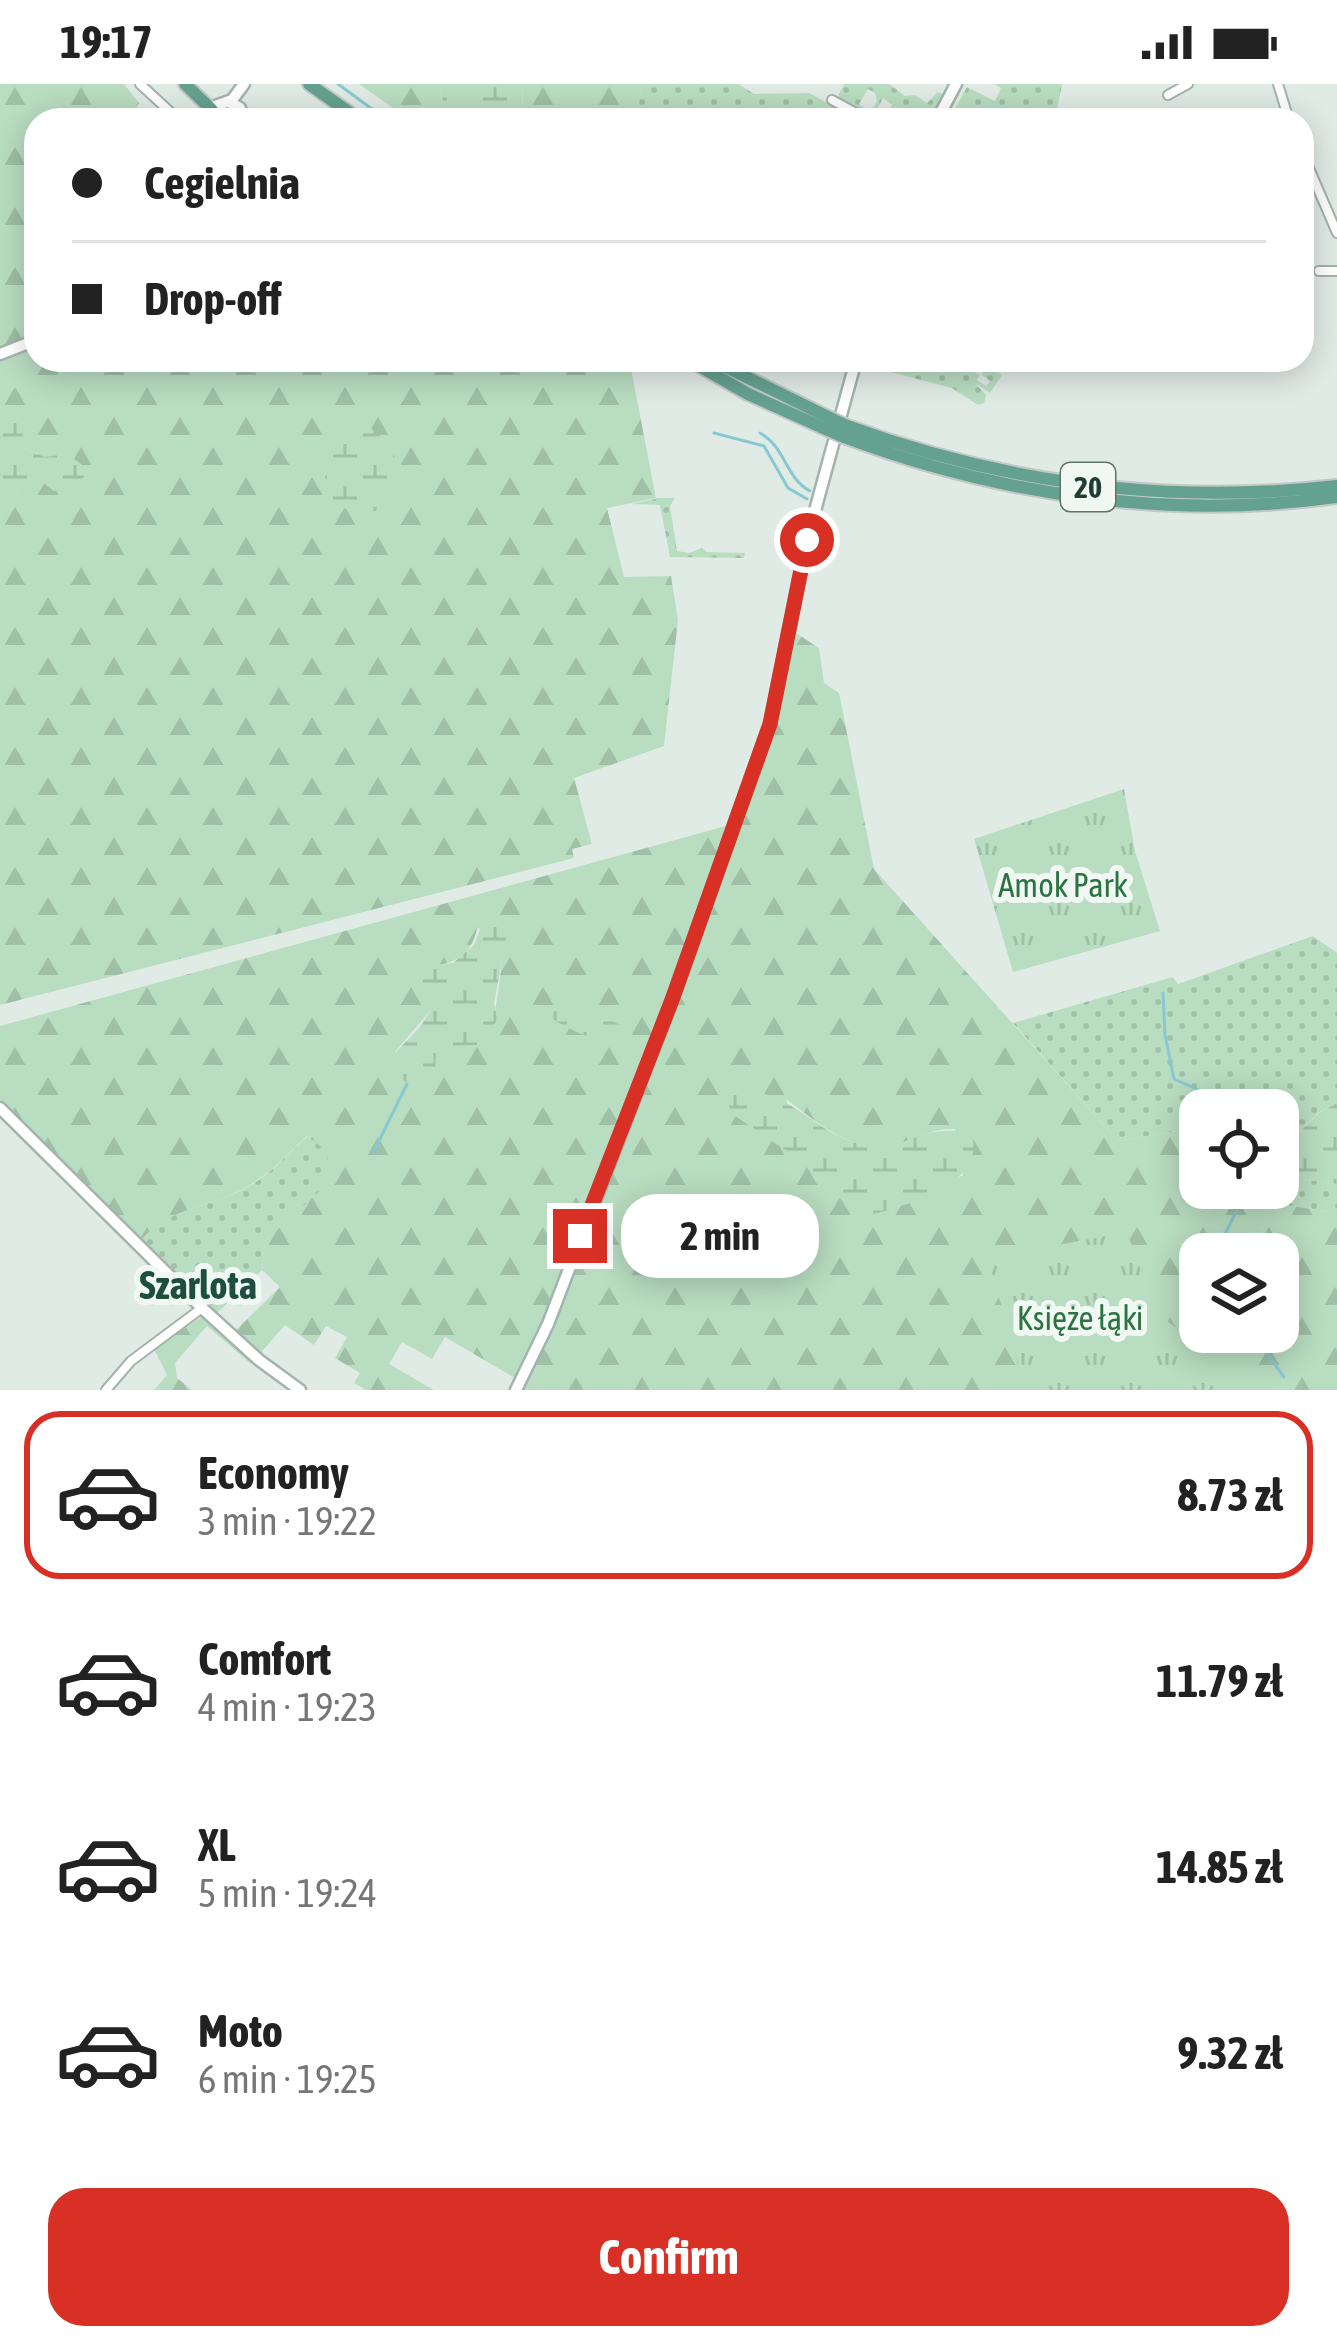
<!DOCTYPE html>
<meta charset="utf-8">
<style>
:root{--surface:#fff;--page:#f6f6f6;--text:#222;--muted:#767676;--line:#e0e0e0;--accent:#d93025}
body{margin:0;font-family:"Asap Condensed",sans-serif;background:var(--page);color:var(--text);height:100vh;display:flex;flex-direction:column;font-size:45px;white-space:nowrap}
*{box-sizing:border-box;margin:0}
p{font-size:39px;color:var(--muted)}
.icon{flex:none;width:66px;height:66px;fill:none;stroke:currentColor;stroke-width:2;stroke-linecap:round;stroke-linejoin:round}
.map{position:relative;height:1306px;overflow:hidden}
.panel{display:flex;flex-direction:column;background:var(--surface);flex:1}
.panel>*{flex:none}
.guide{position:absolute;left:24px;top:24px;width:1290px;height:264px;border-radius:36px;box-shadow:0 6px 30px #0003;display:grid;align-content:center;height:264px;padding:0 48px;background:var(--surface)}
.buttons{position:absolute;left:1179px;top:1005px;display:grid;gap:24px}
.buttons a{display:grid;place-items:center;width:120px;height:120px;border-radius:24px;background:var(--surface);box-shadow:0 6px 30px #0003;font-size:60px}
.end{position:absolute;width:54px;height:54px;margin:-27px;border:15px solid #d93025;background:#fff;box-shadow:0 0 0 6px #fff}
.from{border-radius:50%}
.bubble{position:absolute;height:84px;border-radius:36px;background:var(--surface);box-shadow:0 6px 30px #0003;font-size:39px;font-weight:700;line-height:84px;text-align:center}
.guide b{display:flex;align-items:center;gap:42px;height:114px;font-size:45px}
.guide b+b{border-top:3px solid var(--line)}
.guide i{width:30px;height:30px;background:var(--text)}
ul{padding:21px 0 0;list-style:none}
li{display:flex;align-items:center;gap:36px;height:168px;margin:0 24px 18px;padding:0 24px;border:6px solid transparent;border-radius:36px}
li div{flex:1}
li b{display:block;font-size:45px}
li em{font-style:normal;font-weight:700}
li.selected{border-color:var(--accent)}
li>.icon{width:108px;height:108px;stroke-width:1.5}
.primary-button{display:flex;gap:24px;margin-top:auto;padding:24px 48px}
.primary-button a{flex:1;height:138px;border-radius:36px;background:var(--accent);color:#fff;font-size:48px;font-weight:700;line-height:138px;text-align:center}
.status{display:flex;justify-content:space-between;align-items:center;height:84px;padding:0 60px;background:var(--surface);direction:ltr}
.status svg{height:33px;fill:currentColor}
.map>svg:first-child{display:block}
.grass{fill:url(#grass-dots)}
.forest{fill:url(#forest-firs);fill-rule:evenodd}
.wetland{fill:url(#wetland-marsh)}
.park{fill:url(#park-tufts)}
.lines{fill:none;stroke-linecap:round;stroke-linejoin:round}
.stream{stroke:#88c9d1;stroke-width:3}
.minor-casing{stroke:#a4b3ad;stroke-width:12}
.tertiary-casing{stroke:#a4b3ad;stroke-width:15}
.primary-casing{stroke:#c1c8c6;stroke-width:16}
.minor{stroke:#fff;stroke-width:8}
.tertiary{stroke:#fff;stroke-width:10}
.primary{stroke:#65a18f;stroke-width:12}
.primary-bridge-casing{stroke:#c1c8c6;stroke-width:16;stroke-linecap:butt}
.primary-bridge{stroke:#65a18f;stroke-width:12}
.route{stroke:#d93025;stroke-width:15}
.labels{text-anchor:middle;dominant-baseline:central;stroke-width:12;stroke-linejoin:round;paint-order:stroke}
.shield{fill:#f1f8f4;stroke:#5f746d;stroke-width:3}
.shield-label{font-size:30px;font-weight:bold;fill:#213c33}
.park-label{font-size:33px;fill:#2b7343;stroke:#f1f8f4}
.quarter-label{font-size:39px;font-weight:bold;fill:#1d4e40;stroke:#f1f8f4}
</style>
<div class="status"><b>19:17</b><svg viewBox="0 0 49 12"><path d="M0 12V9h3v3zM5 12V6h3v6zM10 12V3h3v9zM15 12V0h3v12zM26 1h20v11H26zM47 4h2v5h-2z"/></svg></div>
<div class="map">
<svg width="1337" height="1306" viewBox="0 0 1337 1306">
<defs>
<pattern id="grass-dots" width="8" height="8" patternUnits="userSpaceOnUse" patternTransform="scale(3)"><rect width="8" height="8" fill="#b9ddc1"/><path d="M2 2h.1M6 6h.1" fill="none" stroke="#9fbfa6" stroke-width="1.8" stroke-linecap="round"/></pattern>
<pattern id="forest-firs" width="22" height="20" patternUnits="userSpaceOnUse" patternTransform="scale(3)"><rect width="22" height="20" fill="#b9ddc1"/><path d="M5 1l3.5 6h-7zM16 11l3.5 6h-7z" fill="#9fbfa6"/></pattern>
<pattern id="wetland-marsh" width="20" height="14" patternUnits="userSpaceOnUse" patternTransform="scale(3)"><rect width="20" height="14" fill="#b9ddc1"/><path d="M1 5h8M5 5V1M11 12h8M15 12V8" fill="none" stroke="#9fbfa6"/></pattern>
<pattern id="park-tufts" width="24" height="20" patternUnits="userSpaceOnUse" patternTransform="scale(3)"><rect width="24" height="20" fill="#b9ddc1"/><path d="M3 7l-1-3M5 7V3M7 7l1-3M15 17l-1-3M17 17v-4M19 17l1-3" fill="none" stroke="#9fbfa6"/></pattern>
</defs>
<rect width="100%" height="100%" fill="#e1ebe6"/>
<g class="grass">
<path d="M643,0H738L754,10L809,9L859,36H643L635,30Z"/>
<path d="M844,0H889L905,12L915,11L927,19L938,8L947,12L934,36H882L892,21L883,14L873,33L869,31L877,17L875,9L868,5L859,20L866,25L863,29L837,14Z"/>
<path d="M994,0H1062L1055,36H949L967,3L995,17L1001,4Z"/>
<path d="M862,276H955L954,280L980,291L977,296L986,302L990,297L982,291L985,285L979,276H991L988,282L1002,291L990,309L975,299L986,311L984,319L978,321L952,304L863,281Z"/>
<path d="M659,414H675L670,422L677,467L689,469L702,464L707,468L745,469L744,474L670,473L660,421L632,420Z"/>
<path d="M1313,852L1337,869V1019L1318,1029L1278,1069V1026H1200V1043L1118,1057L1013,939L1173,893L1178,900Z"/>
<path d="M308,1052L329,1068L327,1101L265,1157L262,1186L216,1230L141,1156C172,1122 204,1125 242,1106C267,1094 287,1071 308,1052Z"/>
<path d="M1278,1084L1288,1093L1337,1100V1129L1286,1121L1267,1104H1278Z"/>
</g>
<g class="forest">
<path d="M0,0H124L139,19L134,29L142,35L154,25L164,36H36V276H620L631,285L656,414L607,424L624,493L671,492L678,536L664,662L574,694L592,760L572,765L574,774L0,921V433L8,429L20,401L34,392L47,400L45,373L21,363V348L8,321L0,324Z"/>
<path d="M359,0H431L440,6L447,36H410Z"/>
<path d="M523,0H643L635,30L642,36H522Z"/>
<path d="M796,549L819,564L824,599L839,609L874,785L1118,1057L1200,1043V1104H1267L1286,1121L1337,1129V1306H509L515,1294L445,1253L432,1275L402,1258L389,1280L434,1306H366L354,1299L360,1289L335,1274L347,1253L326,1242L314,1261L285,1241L251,1280L207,1242L175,1279L177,1294L192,1306H154L167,1291L154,1265L203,1232L228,1254L280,1203L262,1186L265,1157L326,1101L328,1068L307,1052C287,1071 266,1094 241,1106C204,1125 173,1122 141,1156L0,1016V942L744,737L775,642ZM477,844L505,851C500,887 499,925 486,957L443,962L436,968H395L435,921L431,908L439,881C460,878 474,864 477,844ZM786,1015C815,1037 851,1068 890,1063C913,1059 927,1044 955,1045L963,1091L932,1109L891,1125C806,1093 813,1102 786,1015ZM1200,1170H1278V1248H1200Z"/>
</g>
<g class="wetland">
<path d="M431,0H523L522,36H447L440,6Z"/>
<path d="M7,321L26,329L21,363L45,373L67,370L81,380L84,393L70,403L54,407L34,392L20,401L8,430L0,433V324Z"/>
<path d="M364,339C403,368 399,378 389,423C365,431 349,430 328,415C322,389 327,371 338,347Z"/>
<path d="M494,830L509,839L494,920L497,935L486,957L477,961L443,962L436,968L435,988L423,999L407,1000L394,984L396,968L419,944L434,921L431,908L418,901L413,892L417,880L427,875L439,881L453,879L474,861L485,832Z"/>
<path d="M567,920H580L631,947L634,956C608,963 574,950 552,934L555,925Z"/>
<path d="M736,1006C792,1005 814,1050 863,1061C905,1071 921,1036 972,1050C986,1104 903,1121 864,1133L820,1099L806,1080L732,1030L725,1012Z"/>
<path d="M1337,1019V1100L1287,1093L1278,1084V1069L1319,1029Z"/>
</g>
<g class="park">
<path d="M1124,705L1135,767L1160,847L1013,888L974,755Z"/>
<path d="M1127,1148L1156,1229L1262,1306H1025L988,1174Z"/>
</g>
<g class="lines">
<g class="stream">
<path d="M338,0L387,36"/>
<path d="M714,349L764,362L788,404L807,415"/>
<path d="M760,349C786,363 785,394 810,407"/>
<path d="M1163,909L1165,951L1174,995L1243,1026"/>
<path d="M1278,1043L1286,1052L1285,1060"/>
<path d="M373,1069L407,1000"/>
<path d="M1215,1170L1248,1104"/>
<path d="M1251,1248L1284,1293"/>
</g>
<g class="minor-casing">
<g id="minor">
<path d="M140,0L179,36"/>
<path d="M1278,0L1289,36"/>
<path d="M1168,11L1188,0"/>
<path d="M832,16L869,36"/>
<path d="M1302,68L1337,149"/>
<path d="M1319,187H1337"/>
<path d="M106,1306L131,1277L202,1224"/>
</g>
</g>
<g class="tertiary-casing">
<g id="tertiary">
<path d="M229,18L240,24L244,36"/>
<path d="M209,36L215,22L232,16L244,0"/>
<path d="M937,36L956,0"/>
<path d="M0,270L36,256"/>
<path d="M0,1024L202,1224L259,1276L300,1306"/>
<path d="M516,1306L548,1240L672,916L770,640L807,456L856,276"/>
</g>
</g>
<g class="primary-casing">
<g id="primary">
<path d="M185,0L212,26"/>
<path d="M309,0L360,36"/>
<path d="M689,276L748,310L828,346"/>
<path d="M712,276L832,335"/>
<path d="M847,342C1006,400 1169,421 1337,402"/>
<path d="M844,353C1001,412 1171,436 1337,413"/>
</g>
</g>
<use href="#minor" class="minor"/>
<use href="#tertiary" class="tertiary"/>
<use href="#primary" class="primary"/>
<g class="primary-bridge-casing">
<g id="primary-bridge">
<path d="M832,335L847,342"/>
<path d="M828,346L844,353"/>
</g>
</g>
<use href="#primary-bridge" class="primary-bridge"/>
</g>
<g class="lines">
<path class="route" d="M580,1152L672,916L770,640L807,456"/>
</g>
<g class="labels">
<rect class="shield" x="1061" y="379" width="54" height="48" rx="9"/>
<g class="shield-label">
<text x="1088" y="403">20</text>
</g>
<g class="park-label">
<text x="1063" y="801">Amok Park</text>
<text x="1080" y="1234">Księże łąki</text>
</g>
<g class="quarter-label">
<text x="198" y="1201">Szarlota</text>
</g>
</g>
</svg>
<div class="buttons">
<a><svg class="icon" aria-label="locate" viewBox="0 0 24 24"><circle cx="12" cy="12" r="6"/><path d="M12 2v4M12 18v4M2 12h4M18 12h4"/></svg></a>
<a><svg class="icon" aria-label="layers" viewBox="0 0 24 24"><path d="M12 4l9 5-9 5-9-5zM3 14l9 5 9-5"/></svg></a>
</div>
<i class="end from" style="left:807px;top:456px"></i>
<i class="end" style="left:580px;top:1152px"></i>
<div class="bubble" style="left:621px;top:1110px;width:198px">2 min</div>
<div class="guide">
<b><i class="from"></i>Cegielnia</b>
<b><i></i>Drop-off</b>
</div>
</div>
<section class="panel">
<ul>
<li class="selected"><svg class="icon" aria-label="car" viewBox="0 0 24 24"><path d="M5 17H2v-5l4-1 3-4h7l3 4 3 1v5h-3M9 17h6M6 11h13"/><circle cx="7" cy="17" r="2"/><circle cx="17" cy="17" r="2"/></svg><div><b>Economy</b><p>3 min · 19:22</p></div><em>8.73 zł</em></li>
<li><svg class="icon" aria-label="car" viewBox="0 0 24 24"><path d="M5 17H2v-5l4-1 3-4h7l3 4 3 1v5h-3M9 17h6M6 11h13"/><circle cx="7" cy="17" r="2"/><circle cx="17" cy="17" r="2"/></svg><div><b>Comfort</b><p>4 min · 19:23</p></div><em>11.79 zł</em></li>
<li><svg class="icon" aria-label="car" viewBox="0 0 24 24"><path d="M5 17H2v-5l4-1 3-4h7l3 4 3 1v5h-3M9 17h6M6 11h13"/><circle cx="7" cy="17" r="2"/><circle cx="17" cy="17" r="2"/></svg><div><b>XL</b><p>5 min · 19:24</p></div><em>14.85 zł</em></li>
<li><svg class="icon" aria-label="car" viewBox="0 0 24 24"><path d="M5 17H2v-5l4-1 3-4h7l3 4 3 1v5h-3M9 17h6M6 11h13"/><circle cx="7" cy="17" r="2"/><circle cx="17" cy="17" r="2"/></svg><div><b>Moto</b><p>6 min · 19:25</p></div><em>9.32 zł</em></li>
</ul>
<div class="primary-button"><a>Confirm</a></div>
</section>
